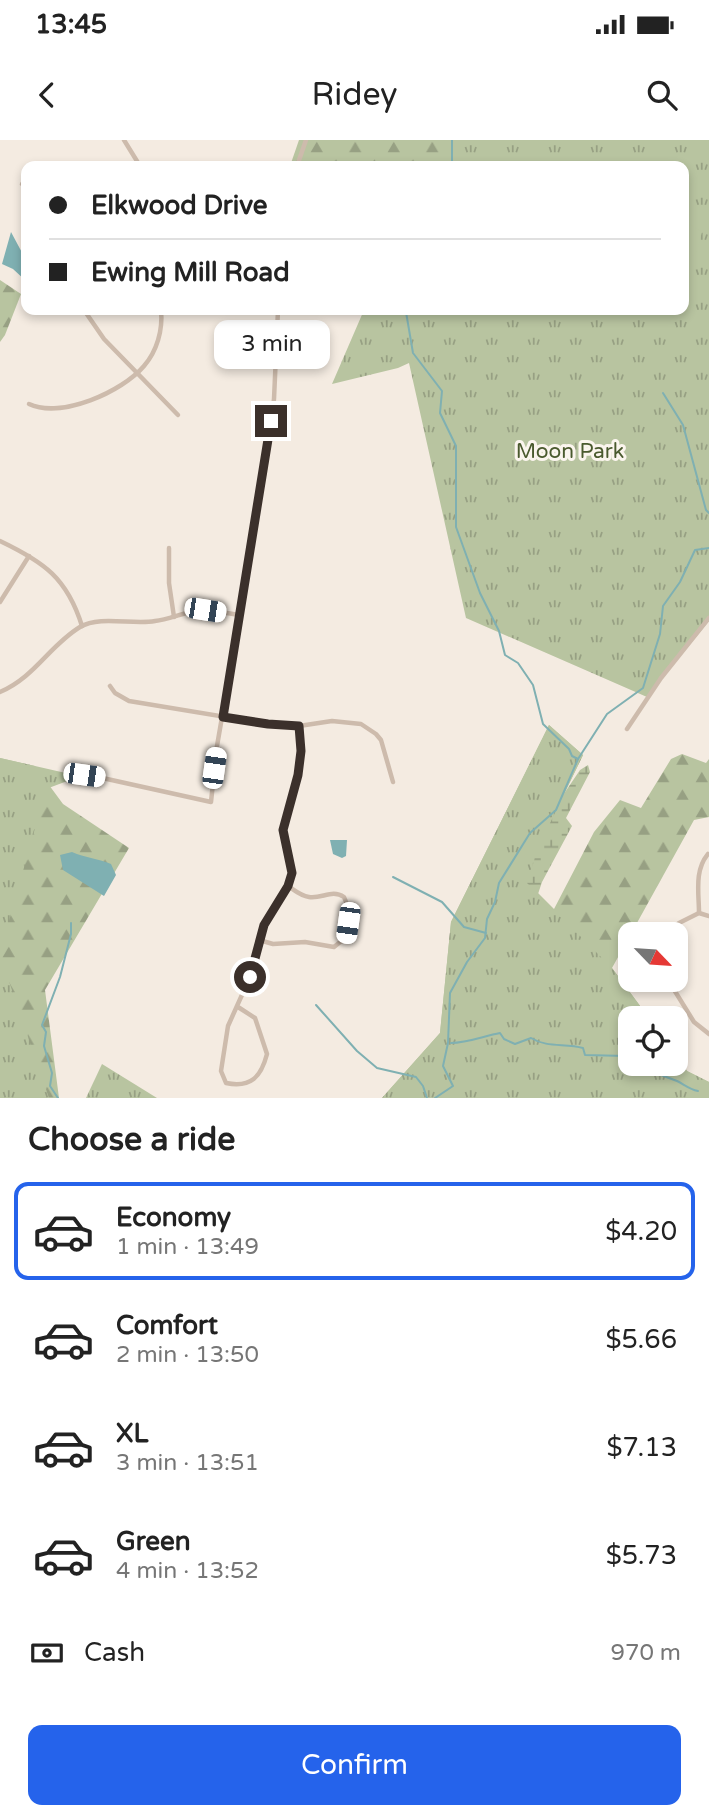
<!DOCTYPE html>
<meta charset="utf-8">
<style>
:root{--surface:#fff;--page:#f2f2f2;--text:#222;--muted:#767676;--line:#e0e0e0;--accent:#2563eb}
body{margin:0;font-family:"Varela Round",sans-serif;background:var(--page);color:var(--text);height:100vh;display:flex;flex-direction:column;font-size:26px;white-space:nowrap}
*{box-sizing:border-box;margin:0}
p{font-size:23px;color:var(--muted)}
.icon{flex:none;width:38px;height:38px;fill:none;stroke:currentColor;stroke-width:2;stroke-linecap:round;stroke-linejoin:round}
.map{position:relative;height:958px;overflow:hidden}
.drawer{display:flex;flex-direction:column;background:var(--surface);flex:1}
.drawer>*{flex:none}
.guide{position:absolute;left:21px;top:21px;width:668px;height:154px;border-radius:14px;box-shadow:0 4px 10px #0003;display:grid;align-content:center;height:154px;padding:0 28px;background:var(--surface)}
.needle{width:46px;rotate:115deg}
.buttons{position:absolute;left:618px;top:782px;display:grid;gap:14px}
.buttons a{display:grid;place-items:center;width:70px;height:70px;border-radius:14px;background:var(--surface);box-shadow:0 4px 10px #0003;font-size:35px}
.end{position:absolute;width:32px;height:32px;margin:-16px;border:9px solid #3b302b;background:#fff;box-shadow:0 0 0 4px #fff}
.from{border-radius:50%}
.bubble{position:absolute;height:49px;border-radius:14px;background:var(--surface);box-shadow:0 4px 10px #0003;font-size:23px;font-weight:600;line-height:49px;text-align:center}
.car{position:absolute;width:21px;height:42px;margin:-21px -10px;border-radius:9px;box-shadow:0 0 5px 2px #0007;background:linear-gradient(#fff 24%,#345 0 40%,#fff 0 76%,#345 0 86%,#fff 0)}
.guide b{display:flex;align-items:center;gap:24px;height:66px;font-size:26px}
.guide b+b{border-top:2px solid var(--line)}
.guide i{width:18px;height:18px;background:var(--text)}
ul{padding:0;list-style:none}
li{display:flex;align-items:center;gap:21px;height:98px;margin:0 14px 10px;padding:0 14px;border:4px solid transparent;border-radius:14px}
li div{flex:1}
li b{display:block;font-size:26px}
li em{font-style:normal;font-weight:600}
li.selected{border-color:var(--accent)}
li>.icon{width:63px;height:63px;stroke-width:1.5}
h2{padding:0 28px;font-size:32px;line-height:84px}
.pay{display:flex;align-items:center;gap:18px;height:77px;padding:0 28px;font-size:26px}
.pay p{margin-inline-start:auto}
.cta{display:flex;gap:14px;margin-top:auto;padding:14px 28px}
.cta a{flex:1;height:80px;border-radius:14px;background:var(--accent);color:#fff;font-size:28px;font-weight:600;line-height:80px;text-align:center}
.status{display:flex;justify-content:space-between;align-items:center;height:49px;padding:0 35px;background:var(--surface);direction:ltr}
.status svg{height:19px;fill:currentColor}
header{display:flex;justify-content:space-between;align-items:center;height:91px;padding:0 28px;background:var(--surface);font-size:32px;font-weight:600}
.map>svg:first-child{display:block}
.forest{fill:url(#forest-firs)}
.wetland{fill:url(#wetland-marsh)}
.park{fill:url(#park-tufts)}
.pitch{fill:#b8c4a0}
.water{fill:#7fb0b2}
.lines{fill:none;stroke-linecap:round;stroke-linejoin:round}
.stream{stroke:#7fb0b2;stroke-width:2}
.street{stroke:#cdbbac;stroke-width:4.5}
.route{stroke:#3b302b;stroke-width:9}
.labels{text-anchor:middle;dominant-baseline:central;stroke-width:6;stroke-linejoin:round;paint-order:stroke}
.park-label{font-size:21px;fill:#4a5a2e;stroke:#fbf5ee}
</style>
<div class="status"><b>13:45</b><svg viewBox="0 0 49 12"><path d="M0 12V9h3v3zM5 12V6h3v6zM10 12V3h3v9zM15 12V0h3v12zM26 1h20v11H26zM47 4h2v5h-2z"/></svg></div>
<header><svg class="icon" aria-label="back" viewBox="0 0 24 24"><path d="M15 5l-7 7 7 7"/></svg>Ridey<svg class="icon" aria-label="search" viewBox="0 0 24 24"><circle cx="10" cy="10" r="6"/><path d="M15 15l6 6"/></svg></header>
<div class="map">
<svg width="709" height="958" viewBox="0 0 709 958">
<defs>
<pattern id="forest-firs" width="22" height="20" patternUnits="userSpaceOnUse" patternTransform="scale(1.75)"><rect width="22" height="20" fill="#b8c4a0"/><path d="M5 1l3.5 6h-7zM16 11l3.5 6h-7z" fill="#97a083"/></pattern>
<pattern id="wetland-marsh" width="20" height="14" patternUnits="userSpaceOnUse" patternTransform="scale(1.75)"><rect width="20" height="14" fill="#b8c4a0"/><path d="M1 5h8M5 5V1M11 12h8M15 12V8" fill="none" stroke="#97a083"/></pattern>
<pattern id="park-tufts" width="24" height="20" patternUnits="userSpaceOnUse" patternTransform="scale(1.75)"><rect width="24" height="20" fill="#b8c4a0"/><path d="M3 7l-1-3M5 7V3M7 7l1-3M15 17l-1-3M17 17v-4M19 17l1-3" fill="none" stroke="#97a083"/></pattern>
</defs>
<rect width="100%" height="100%" fill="#f4ebe1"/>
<g class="forest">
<path d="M299,0H473L442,26H290Z"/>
<path d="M0,140L21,154L5,195L0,202Z"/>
<path d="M549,585L583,615L538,708L527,742L554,769L594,692L620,660L641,668L671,619L682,614L706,623L709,619V677L694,680L612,828L649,878H630V924H676V914L687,931L709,942V958H382L440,893L451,782Z"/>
<path d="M0,618L35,626L63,664L129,708L45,850L59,958H0Z"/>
</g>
<path class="wetland" d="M588,625L590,632L566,678L572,686L542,742L533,769L522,782L525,725L538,692L580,630Z"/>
<g class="park">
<path d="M470,0H709V481L647,557L466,478L409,223L398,228L332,244L364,170H684V26H440Z"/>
<path d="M549,585L583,615L538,708L527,743L612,828L649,878H630V924H676V914L687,931L709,942V958H382L440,893L451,782Z"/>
<path d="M0,618L70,634V640L46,649L0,813Z"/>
<path d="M0,815L49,958H0Z"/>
<path d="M102,924L157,958H86Z"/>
</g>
<path class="pitch" d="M684,81L702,92L697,110L684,127Z"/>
<g class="water">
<path d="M11,92L26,120V141L13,129L2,124Z"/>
<path d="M330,700H347L346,716L342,718L333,714Z"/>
<path d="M72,712C85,718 97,718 111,724L116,735L104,756L63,730L60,715Z"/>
</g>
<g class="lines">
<g class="stream">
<path d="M452,0V26"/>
<path d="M409,170L406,172L413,213L442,251L440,273L456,306V387L480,453L499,491L505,515L518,523L533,545L543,584L569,609L572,616L578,619"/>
<path d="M663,253L683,285L706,370L709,373"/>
<path d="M393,737L442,762L464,787L486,793"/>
<path d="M316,865L357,911L377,928L416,937L423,946L427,958"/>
<path d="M451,903C467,903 484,896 500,893L504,899L515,904L531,898C547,908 565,903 583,908L585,915L626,916L630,919"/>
<path d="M638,924C651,931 663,936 677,941C685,945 689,949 698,951"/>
<path d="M58,958L50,946L52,933L44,906L46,892L42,885L60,837L71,794V783"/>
<path d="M435,958L453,946L443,926L448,903L450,853L467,822L485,798L487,779L495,762L499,743L530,693L556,670L578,619L607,574L643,548L660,494L663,466L680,442L695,410L709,408"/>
</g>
<g class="street">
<path d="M124,0L140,26"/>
<path d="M297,26L306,0"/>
<path d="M22,44L26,47"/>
<path d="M84,170L104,199L178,275"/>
<path d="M29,264C61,279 122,252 144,226C157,211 163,190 161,170"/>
<path d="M0,401C44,422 67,438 82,486"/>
<path d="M169,408V443L174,477"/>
<path d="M0,462L29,416"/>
<path d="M110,546L115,553L129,561L268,584L299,586L332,581L361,584L376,594L381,600L393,642"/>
<path d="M0,552C35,537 49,506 80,487C100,475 132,485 155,481C171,479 186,471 203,470C215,470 229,474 241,475"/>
<path d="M627,589L661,538L709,478"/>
<path d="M72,638L84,635L98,637L211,662L217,606L266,323L274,259L278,170"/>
<path d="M699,773C699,753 694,731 708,714"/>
<path d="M667,794L679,783L699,773L709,776"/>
<path d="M259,800L273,804L305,802L334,807L345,798L348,767L344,757C332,749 322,759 309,757C301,756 294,750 288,746"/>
<path d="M668,840L694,882L709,894"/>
<path d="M238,867L255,878L267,914C261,937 251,948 226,943L221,931L228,886L250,837L264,785L288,746L292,733L283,690L298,635L301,611L299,586"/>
</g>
</g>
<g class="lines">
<path class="route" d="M250,837L264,785L288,746L292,733L283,690L298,635L301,611L299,586L268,584L223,577L271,281"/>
</g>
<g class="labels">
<g class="park-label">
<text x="570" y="311">Moon Park</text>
</g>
</g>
</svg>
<div class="buttons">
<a><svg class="needle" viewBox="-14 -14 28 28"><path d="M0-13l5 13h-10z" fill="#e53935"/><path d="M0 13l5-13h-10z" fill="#767676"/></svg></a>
<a><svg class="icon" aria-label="locate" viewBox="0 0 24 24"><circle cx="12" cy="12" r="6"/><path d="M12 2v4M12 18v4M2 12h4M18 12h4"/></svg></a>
</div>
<i class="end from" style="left:250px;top:837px"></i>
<i class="end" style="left:271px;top:281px"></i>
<div class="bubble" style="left:214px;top:180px;width:116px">3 min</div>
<i class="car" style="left:205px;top:470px;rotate:99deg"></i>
<i class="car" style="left:214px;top:628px;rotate:8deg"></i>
<i class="car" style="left:84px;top:635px;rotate:98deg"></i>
<i class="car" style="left:348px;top:783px;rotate:188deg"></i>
<div class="guide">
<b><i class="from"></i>Elkwood Drive</b>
<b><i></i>Ewing Mill Road</b>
</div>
</div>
<section class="drawer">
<h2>Choose a ride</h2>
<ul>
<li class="selected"><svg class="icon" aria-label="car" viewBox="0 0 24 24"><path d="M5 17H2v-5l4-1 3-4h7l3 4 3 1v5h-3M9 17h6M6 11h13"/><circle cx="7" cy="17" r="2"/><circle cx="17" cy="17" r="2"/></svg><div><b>Economy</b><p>1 min · 13:49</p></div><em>$4.20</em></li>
<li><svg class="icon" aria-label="car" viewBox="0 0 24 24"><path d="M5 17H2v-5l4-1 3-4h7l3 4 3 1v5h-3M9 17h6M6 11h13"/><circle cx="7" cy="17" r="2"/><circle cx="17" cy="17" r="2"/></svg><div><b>Comfort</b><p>2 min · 13:50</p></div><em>$5.66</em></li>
<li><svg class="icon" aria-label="car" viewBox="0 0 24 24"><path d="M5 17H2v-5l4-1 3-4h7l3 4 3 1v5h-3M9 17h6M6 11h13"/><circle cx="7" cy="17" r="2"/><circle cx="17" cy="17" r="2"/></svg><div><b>XL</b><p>3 min · 13:51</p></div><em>$7.13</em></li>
<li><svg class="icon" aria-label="car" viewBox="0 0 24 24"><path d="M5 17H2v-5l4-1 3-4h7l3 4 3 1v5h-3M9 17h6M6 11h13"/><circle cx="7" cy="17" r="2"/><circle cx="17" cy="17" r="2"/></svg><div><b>Green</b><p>4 min · 13:52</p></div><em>$5.73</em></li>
</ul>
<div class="pay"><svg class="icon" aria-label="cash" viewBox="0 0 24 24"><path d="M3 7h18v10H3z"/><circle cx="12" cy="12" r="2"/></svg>Cash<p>970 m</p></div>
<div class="cta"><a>Confirm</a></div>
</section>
